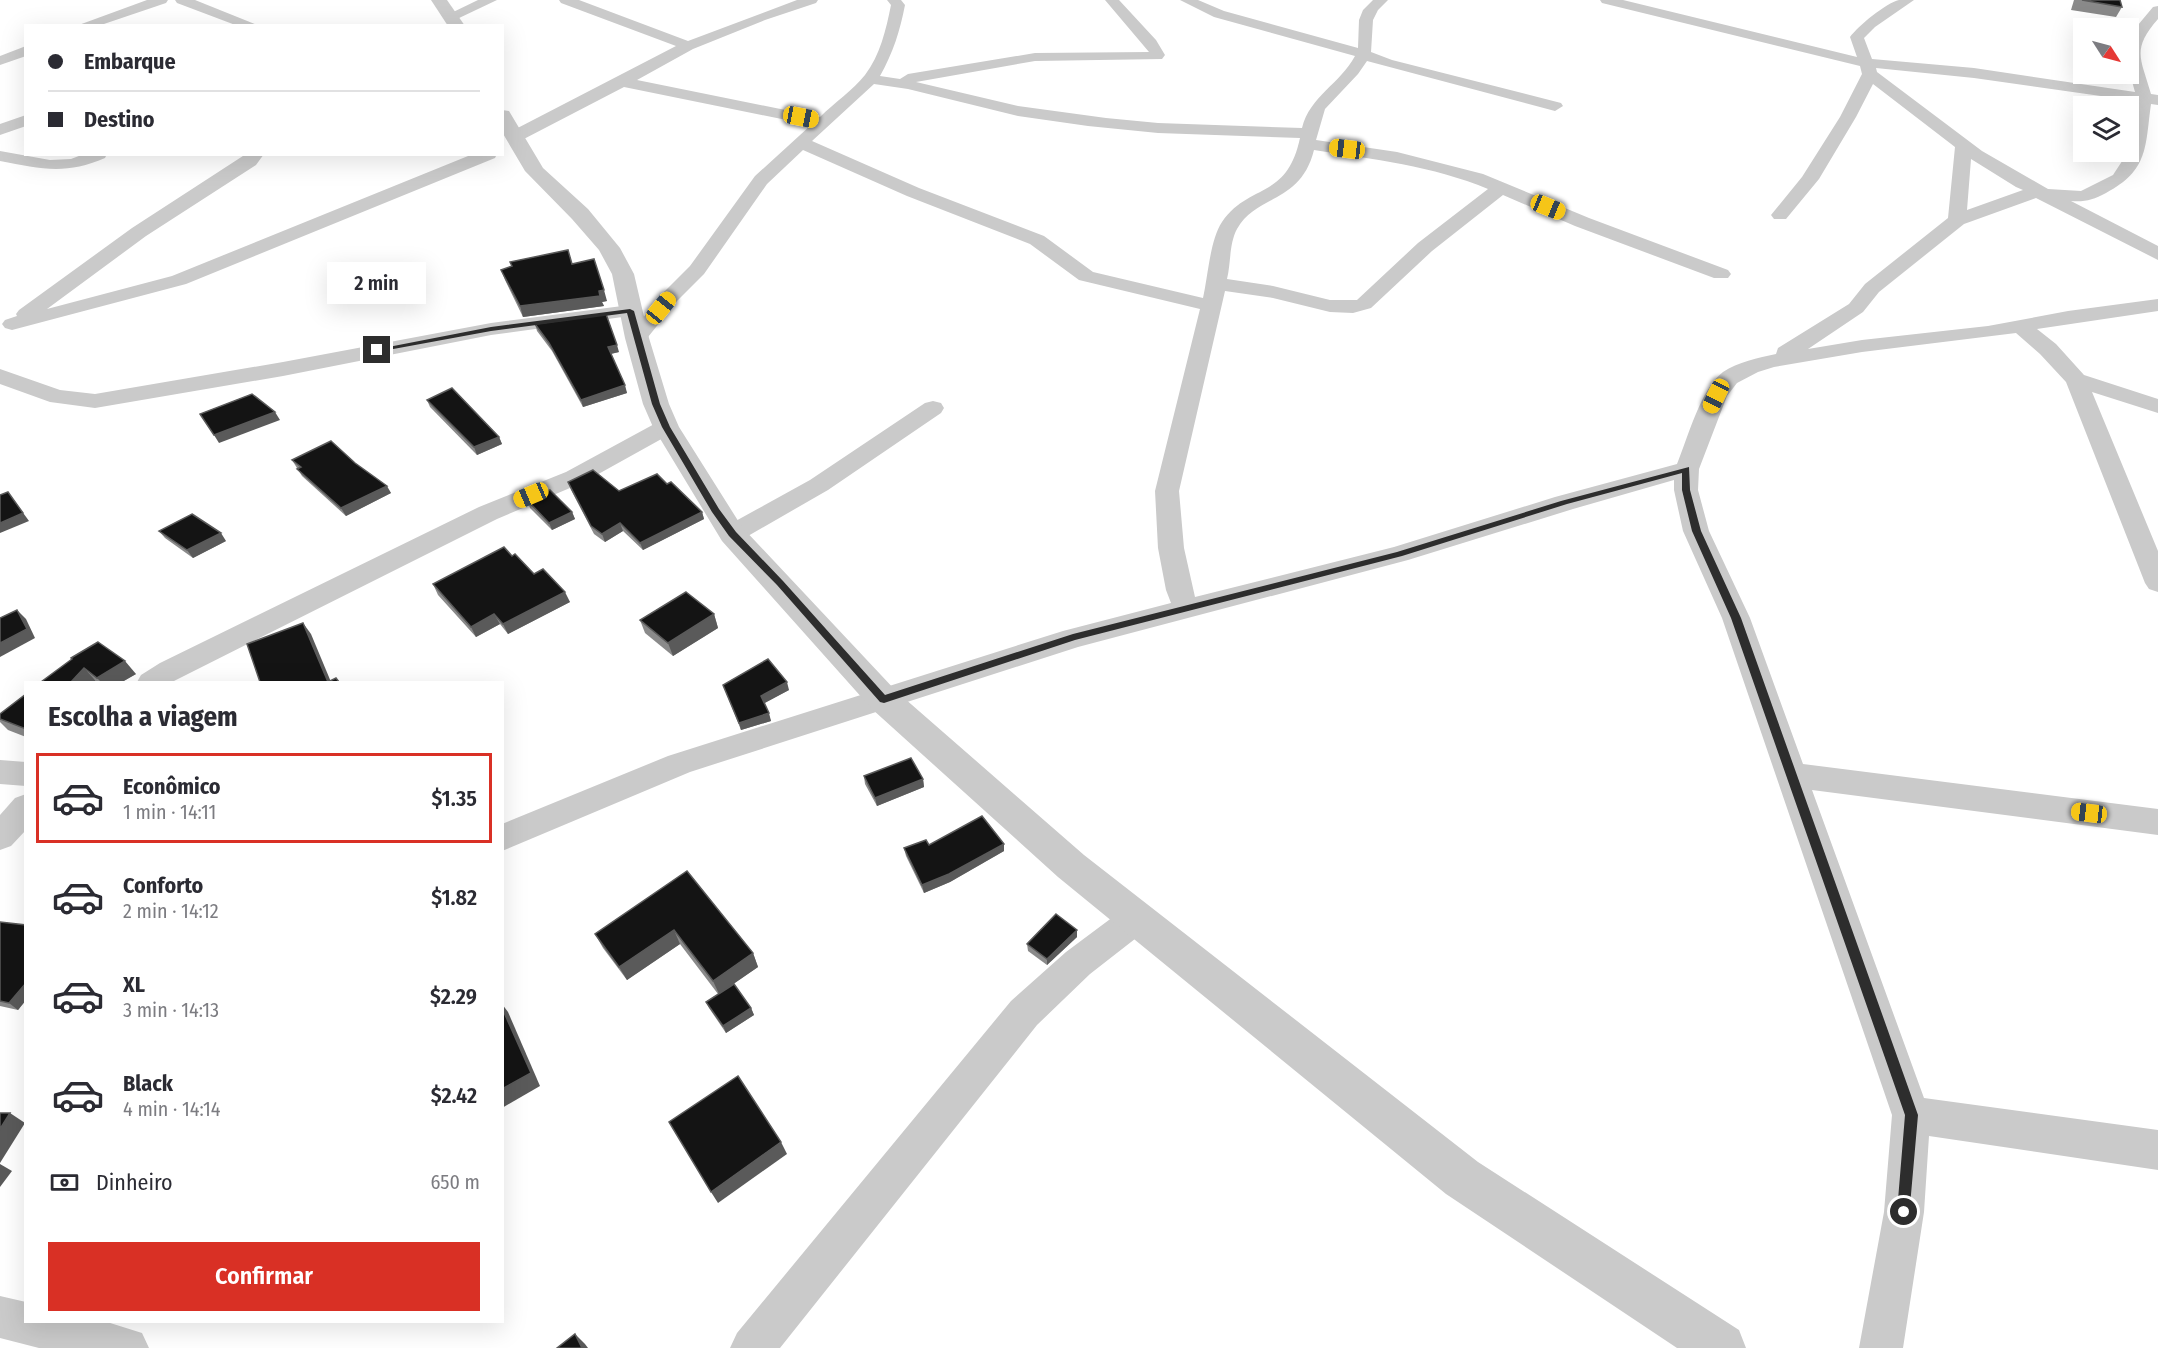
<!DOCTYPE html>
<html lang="pt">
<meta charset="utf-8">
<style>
:root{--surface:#fff;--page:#f7f7f7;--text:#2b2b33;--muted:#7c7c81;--line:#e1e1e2;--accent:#d93025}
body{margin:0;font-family:"Fira Sans Condensed",sans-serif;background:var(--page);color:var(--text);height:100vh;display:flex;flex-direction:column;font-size:22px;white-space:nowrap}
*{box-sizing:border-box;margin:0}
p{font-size:20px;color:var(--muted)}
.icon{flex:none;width:33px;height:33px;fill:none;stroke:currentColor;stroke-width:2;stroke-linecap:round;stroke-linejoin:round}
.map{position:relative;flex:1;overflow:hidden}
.panel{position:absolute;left:24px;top:681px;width:480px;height:642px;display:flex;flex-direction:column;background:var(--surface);border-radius:0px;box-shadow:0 6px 24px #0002}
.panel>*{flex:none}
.top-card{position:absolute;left:24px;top:24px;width:480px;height:132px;border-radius:0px;box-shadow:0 6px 24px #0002;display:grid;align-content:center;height:132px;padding:0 24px;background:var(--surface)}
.needle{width:39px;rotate:126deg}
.controls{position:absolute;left:2073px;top:18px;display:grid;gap:12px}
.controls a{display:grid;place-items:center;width:66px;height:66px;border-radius:0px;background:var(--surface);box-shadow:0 6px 24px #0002;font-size:30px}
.end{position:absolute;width:27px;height:27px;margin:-14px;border:8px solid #2d2d2d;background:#fff;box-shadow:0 0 0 3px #fff}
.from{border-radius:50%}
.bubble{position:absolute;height:42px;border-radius:0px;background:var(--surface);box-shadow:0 6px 24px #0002;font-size:20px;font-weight:600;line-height:42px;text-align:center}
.car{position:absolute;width:18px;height:36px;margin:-18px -9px;border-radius:8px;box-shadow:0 0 4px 2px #0007;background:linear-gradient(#f5c518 24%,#345 0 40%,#f5c518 0 76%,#345 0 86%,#f5c518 0)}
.top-card b{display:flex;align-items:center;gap:21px;height:57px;font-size:22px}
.top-card b+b{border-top:2px solid var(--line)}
.top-card i{width:15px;height:15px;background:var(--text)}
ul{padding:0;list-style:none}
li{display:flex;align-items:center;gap:18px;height:90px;margin:0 12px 9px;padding:0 12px;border:3px solid transparent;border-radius:0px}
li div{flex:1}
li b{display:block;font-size:22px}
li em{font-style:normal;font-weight:600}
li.current{border-color:var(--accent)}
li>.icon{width:54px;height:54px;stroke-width:1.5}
h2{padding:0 24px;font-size:27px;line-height:72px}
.pay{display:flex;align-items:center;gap:15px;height:66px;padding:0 24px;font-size:22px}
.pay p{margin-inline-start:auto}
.cta{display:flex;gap:12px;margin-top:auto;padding:12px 24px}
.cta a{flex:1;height:69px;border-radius:0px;background:var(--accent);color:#fff;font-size:24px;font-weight:600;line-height:69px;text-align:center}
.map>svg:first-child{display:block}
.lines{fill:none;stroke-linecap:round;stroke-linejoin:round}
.minor{fill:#cacaca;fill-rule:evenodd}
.tertiary{fill:#cacaca;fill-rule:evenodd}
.wall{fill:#8a8a8a}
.shaded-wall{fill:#5a5a5a}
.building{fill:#141414;stroke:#5a5a5a;stroke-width:1.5}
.route{fill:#2d2d2d}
</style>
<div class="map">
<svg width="2158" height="1348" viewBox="0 0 2158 1348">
<rect width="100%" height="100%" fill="#fff"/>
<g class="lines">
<g class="minor">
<path d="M147,0H168L166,3L98,26H76Z"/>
<path d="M175,0H195L260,26H238L177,3Z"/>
<path d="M478,0H497L457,19H447L445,16Z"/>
<path d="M559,0H579L688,41L797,0H818L816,3L765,20L693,49L637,80L820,117C834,103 853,90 865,75C880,55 886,30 891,5L887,0H901L905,5C900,31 893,53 880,76L900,79L908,74L1035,53L1149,52L1105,0H1119L1156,40L1165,55L1162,59L1035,61L916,82L1018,106L1106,118L1158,123L1302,128C1310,96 1340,84 1355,56L1214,17L1180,0H1198L1224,11L1358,48L1359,20L1363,10L1373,0H1388L1378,10L1373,20L1371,52L1392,60L1561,103L1563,106L1555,111L1367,61L1358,74L1325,109L1316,140L1397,152L1483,174L1589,218L1728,270L1731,274L1728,278H1714L1575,226L1503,195L1432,251L1371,308L1353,313L1330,312L1273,298L1225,291L1179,491L1184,548L1195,597L1394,547L1555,497L1677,464C1687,440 1701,388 1723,372C1738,362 1758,358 1776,354L1778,348L1849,304L1865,284L1948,218L1955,147L1873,84L1856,117L1819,179L1786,219H1774L1771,215L1802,177L1840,117L1862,74L1860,66L1602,3L1600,0H1623L1857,57L1850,37C1858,26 1886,3 1899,0C1904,0 1909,0 1914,0L1875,27L1864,38L1872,59L1974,68L2135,92L2128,67V37L2153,7L2158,6V19C2131,50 2141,58 2151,94L2158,95V105L2151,104C2145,147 2149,170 2106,193C2093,200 2085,202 2071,201L2158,246V260L2036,198L1964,224L1879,292L1863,312L1808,349L1862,340L1988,326L2068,311L2158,299V311L2037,329L2056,344L2084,375L2158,399V413L2092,392L2158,551V592L2149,589L2145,583L2066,382L2040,354L2016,333L1862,352L1774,367L1758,372L1737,383L1727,396L1699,469L1698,490L1709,531L1750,618L1803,764L2158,809V835L1812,790L1924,1098L2158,1130V1170L1929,1136L1924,1212L1903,1348H1859L1884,1212L1892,1115L1722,618L1683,531L1674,490V480L1573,509L1408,560L1078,647L690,772L502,851V824L668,756L1063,631L1171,603L1166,590L1158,548L1155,491L1200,309L1079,280L1030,244L907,196L803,150L767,184L704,274L677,301L644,342L637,344L630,342L626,338L630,334L663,293L690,266L755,176L811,125L624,87L520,141H508L506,137L508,133L676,46L561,3ZM1876,68L1974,78L2136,101L2128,152L2113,175L2081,191L2048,189L1982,151L1877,72ZM874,84L908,89L1018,116L1088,126L1158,133L1300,138C1287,200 1249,183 1222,222C1210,240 1208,276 1203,298L1093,272L1044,236L919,188L812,141ZM1314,150C1373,159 1433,166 1488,189L1418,243L1357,300H1330L1273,286L1227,279C1231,263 1229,244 1237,229C1256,195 1301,203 1314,150ZM1971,159L2016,187L2023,190L1967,210Z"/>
<path d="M26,46V56L0,65V56Z"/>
<path d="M26,115V126L0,135V124Z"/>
<path d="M0,151L50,160L71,159L84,154H107L105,158C66,175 41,169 0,161Z"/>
<path d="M246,154H264L256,165L146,236L47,309L172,276L473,154H497L495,158L186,284L12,330L5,328L2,324L5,320L17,316L16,314L19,310L132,228Z"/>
<path d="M630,305L637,307L640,311L637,315L491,335L283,376L95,408L50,402L0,384V369L60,390L95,394L283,362L491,323Z"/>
<path d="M933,401L941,403L944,408L941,413L828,490L741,540L732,542L723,540L719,534L723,528L810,480L925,403Z"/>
<path d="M666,420L674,422L678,427L674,432L584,482L497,519L172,682H137L141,675L160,663L479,507L566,472L658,422Z"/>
<path d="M0,760L26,762V786L0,784Z"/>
<path d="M26,794V830L11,846L0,850V815L15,798Z"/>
<path d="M1137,903L1149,908L1154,918L1149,928L1090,974L1037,1025L780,1348H730L737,1333L1011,1001L1066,952L1125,908Z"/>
<path d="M0,1296L26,1302V1322H107L142,1333L149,1348H39L0,1338Z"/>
</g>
<g class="tertiary">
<path d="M431,0H447L465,26H448Z"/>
<path d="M502,110L509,111L543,168L588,209L620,248L634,274L649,338L669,404L679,427L742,527L896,691L1084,855L1478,1162L1739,1330L1746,1348H1677L1446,1194L1058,877L872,709L722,541L653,427L643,404L625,338L612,274L599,250L572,219L525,171L502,132Z"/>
</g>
</g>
<g class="wall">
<path d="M2074,0H2120L2122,7L2116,17L2071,10Z"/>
<path d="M572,264L607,301L602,302L604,306L523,317L505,280L501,270Z"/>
<path d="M535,324L619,352L611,354L627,393L583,407L552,351L537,331Z"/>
<path d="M427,400L499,437L502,444L477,455L430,407Z"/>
<path d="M292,460L355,463L391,493L346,516L302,476Z"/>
<path d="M568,482L619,491L667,484L702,512L704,519L643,550L623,531L605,542L594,534L571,490Z"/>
<path d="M527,500L572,512L575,519L552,530L530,508Z"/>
<path d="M159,531L226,541L193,558L165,538Z"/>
<path d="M512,556L570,602L508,634L500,624L476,637L438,595L433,584Z"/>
<path d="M714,614L718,628L673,656L645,633L640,620Z"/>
<path d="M72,659L136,674L122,682H97Z"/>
<path d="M723,685L789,690L764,703L771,721L741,730Z"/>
<path d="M26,694V737L8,730L0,722V714Z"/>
<path d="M864,776L923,779L924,787L877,806L865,784Z"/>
<path d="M1004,844V851L950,882L924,893L906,856L904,848L929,845Z"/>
<path d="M687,871L753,953L758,967L730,986L751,1008L754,1015L726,1033L709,1008L706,1002L718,994L680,944L627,980L603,948L595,934Z"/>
<path d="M0,922L26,925V1000L18,1010L0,1006Z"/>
<path d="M1077,930V937L1047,965L1028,951L1027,944Z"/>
</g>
<g class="shaded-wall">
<path d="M604,290L607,301L602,302L604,306L523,317L520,306Z"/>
<path d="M617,345L619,352L610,354L608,347Z"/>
<path d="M625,385L627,393L583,407L581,400Z"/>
<path d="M275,412L280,420L219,443L214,435Z"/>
<path d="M499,437L502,444L477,455L474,447Z"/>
<path d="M387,486L391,493L346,516L341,508Z"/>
<path d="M8,492L29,521L0,533V523Z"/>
<path d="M572,512L575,519L552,530L549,523Z"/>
<path d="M702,512L704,519L643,550L640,543Z"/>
<path d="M620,523L623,531L605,542L602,534Z"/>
<path d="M221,533L226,541L193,558L187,550Z"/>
<path d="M565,592L570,602L508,634L503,624Z"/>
<path d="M17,610L26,619L35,638L0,657V643Z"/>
<path d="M494,614L500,624L476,637L471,627Z"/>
<path d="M714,614L718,628L673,656L668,643Z"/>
<path d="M303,623L311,634L331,682H328Z"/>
<path d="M125,661L136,674L122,682H101L97,678Z"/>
<path d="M84,668L96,681L95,682H71Z"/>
<path d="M787,682L789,690L763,704L761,696Z"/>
<path d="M769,713L771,721L741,730L739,723Z"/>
<path d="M923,779L924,787L877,806L875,798Z"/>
<path d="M1004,844V851L950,882L924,893L922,885Z"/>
<path d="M674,930L680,944L627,980L619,967Z"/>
<path d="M1077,930V937L1047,965V959Z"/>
<path d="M753,953L758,967L719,994L713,981Z"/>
<path d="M26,983V1000L18,1010L9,1003Z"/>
<path d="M502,1004L508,1012L540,1086L502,1108Z"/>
<path d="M751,1008L754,1015L726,1033L723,1026Z"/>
<path d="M10,1113L25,1123L0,1163V1129Z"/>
<path d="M781,1142L787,1154L718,1203L711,1192Z"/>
<path d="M0,1164L12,1171L0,1187Z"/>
<path d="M575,1334L585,1344L588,1348H582Z"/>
</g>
<g class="building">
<path d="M2082,0H2120L2122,7Z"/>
<path d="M568,250L572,264L594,259L604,290L599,291L600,296L520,306L501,270L512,266L510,262Z"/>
<path d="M606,314L617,345L608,347L625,385L581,400L549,343L535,324Z"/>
<path d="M452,388L499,437L474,447L427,400Z"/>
<path d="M252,394L275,412L214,435L200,414Z"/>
<path d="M331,441L355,463L387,486L341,508L297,469L301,467L292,460Z"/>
<path d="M593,470L619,491L657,474L667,484L671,482L702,512L640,543L620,523L602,534L591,526L568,482Z"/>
<path d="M550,490L572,512L549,523L527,500Z"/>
<path d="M8,492L23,513L0,523V495Z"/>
<path d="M192,514L221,533L187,550L159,531Z"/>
<path d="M504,547L512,556L515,554L534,574L543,569L565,592L503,624L494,614L471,627L433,584Z"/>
<path d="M686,592L714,614L668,643L640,620Z"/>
<path d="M17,610L27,629L0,643V618Z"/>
<path d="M303,623L328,682L336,678L339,682H260L247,644Z"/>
<path d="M98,642L125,661L97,678L84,668L71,682H41L72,659L71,658Z"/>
<path d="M768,659L787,682L761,696L769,713L739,723L723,685Z"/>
<path d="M26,694V729L0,719V714Z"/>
<path d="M911,758L923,779L875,798L864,776Z"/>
<path d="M982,816L1004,844L949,874L922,885L904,848L926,840L929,845Z"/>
<path d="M687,871L753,953L713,981L674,930L619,967L595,934Z"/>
<path d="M1056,914L1077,930L1047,959L1027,944Z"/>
<path d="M0,922L26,925V983L9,1003L0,1001Z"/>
<path d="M734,984L751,1008L723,1026L706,1002Z"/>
<path d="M502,1008L531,1073L502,1089Z"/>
<path d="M738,1076L781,1142L711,1192L669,1122Z"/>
<path d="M0,1113H10L0,1129Z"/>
<path d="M575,1334L582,1348H557Z"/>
</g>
<path class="route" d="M630,309L634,311L660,404L670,427L719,509L736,532L783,581L885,695L1073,634L1397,552L1561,501L1689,467L1690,490L1701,531L1741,618L1918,1115L1909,1217L1904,1219L1899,1217L1897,1212L1905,1115L1731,618L1692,531L1682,490V473L1567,504L1402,556L1075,640L884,703L880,702L777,585L729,536L712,512L662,427L652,404L627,313L491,331L377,352L373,350L491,327Z"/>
</svg>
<div class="controls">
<a><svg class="needle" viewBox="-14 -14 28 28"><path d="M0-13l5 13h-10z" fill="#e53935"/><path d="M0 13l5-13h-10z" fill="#7c7c81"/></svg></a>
<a><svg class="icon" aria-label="layers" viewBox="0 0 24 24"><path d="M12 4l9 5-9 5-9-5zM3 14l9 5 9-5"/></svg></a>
</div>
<i class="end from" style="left:1904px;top:1212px"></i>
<i class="end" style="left:377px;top:350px"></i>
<div class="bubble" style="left:327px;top:262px;width:99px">2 min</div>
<i class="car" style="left:801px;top:117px;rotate:101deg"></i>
<i class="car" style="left:1347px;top:149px;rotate:277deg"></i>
<i class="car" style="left:1548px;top:207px;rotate:112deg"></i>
<i class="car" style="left:661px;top:308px;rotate:39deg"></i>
<i class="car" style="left:1716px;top:396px;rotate:206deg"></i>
<i class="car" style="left:531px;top:495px;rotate:247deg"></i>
<i class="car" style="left:2089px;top:813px;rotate:277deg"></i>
<div class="top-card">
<b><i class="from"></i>Embarque</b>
<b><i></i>Destino</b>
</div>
<section class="panel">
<h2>Escolha a viagem</h2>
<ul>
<li class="current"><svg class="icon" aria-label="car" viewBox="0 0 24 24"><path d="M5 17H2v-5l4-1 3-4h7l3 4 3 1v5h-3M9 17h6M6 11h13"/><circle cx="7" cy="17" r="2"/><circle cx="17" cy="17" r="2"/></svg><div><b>Econômico</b><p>1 min · 14:11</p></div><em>$1.35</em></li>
<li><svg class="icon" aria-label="car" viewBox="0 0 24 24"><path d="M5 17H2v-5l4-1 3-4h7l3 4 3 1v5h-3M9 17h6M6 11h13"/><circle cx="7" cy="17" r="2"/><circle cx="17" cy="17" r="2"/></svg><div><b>Conforto</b><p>2 min · 14:12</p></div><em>$1.82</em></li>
<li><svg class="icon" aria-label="car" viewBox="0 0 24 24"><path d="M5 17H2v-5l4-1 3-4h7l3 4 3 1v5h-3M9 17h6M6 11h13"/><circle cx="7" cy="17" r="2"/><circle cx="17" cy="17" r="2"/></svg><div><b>XL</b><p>3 min · 14:13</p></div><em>$2.29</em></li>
<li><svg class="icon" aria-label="car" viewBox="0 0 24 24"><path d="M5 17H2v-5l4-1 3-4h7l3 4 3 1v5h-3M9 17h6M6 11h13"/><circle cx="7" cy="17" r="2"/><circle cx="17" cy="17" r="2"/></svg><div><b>Black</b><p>4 min · 14:14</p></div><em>$2.42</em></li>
</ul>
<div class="pay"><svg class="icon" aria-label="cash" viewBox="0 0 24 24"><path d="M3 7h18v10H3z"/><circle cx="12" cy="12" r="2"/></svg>Dinheiro<p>650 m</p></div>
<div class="cta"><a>Confirmar</a></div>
</section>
</div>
